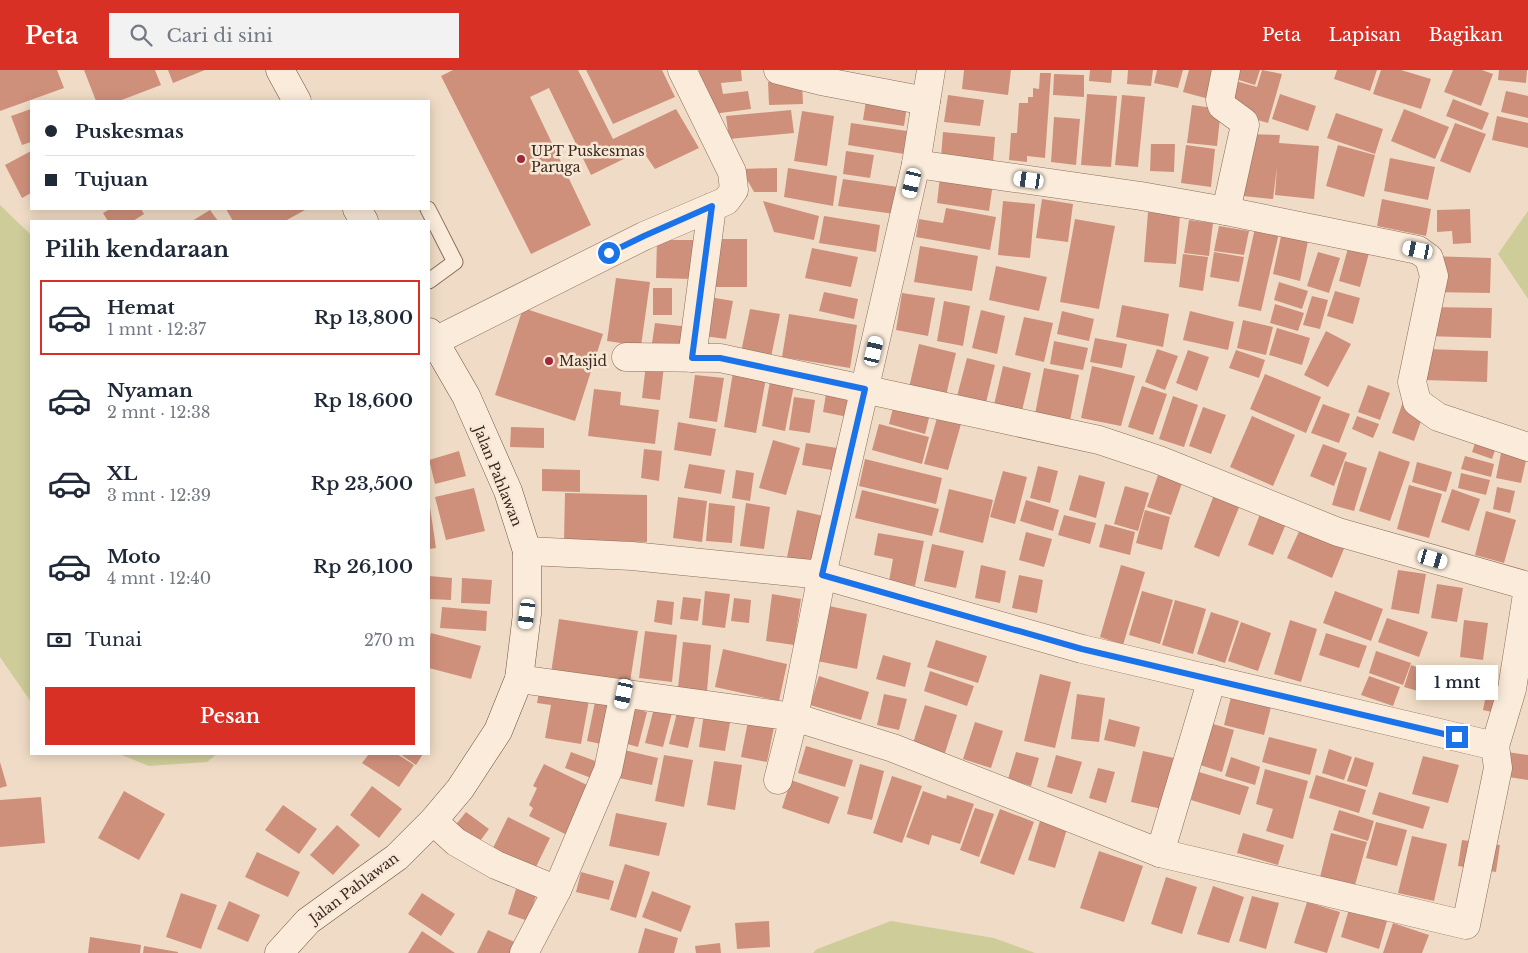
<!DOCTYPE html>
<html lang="id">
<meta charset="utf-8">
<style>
:root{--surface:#fff;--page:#f2f2f3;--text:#1f2937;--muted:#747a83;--line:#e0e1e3;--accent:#d93025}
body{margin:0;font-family:"Libre Baskerville",serif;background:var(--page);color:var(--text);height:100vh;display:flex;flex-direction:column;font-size:19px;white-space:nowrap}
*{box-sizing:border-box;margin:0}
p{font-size:16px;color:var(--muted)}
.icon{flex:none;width:28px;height:28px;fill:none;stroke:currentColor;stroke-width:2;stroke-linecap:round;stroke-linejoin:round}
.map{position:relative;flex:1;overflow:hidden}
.panel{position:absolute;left:30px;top:150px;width:400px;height:535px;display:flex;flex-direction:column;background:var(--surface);border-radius:0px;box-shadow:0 2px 12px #0003}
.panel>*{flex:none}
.top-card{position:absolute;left:30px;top:30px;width:400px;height:110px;border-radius:0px;box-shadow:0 2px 12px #0003;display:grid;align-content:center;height:110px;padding:0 15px;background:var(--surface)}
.end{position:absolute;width:22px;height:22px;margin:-11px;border:6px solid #1a73e8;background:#fff;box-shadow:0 0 0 2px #fff}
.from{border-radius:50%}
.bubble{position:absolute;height:35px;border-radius:0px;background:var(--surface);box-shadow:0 2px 12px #0003;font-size:16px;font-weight:600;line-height:35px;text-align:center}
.car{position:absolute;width:15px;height:30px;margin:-15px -8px;border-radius:6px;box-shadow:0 0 4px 1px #0007;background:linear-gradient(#fff 24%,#345 0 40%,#fff 0 76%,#345 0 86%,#fff 0)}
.top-card b{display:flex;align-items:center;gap:18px;height:48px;font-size:19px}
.top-card b+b{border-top:1px solid var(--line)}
.top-card i{width:12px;height:12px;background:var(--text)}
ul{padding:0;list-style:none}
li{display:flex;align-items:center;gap:15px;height:75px;margin:0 10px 8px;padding:0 5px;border:2px solid transparent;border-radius:0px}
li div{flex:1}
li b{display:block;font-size:19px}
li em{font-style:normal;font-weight:600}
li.selected{border-color:var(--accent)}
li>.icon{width:45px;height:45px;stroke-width:1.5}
h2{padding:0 15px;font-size:22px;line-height:60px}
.pay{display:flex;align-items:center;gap:12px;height:55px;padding:0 15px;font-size:19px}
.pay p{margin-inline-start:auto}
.button{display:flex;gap:10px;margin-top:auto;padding:10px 15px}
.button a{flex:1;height:58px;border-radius:0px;background:var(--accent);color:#fff;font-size:20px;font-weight:600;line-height:58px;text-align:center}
header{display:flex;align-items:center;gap:30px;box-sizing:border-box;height:70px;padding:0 25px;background:var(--accent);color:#fff}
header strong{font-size:24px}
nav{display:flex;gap:28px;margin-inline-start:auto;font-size:18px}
.search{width:350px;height:45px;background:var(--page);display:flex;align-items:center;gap:12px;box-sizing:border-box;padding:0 18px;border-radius:0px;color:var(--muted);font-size:19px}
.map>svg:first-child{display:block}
.green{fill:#cecc99}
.building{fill:#cf907b}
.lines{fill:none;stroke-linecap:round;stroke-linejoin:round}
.service-casing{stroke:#8c6d5b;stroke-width:17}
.minor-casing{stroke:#8c6d5b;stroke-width:29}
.secondary-casing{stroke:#6e4e3e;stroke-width:29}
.service{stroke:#faebda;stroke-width:15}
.minor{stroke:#faebda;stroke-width:28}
.secondary{stroke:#faebda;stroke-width:28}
.route{stroke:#1a73e8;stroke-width:6}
.poi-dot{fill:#9d293d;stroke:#f7e8d6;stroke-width:2}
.labels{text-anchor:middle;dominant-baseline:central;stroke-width:5;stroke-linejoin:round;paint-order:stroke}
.poi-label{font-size:14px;fill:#3c281f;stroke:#f7e8d6;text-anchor:start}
.street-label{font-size:14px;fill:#3c281f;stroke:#f7e8d6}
</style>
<header>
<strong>Peta</strong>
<div class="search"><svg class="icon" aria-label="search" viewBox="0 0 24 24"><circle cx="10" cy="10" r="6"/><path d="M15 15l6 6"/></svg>Cari di sini</div>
<nav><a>Peta</a><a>Lapisan</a><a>Bagikan</a></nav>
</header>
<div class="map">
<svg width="1528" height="883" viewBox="0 0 1528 883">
<rect width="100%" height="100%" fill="#f0dcc6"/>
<g class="green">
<path d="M0,135L31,165V632L0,587Z"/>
<path d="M1528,141V229L1498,184Z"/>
<path d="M119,684H217L207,692L149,696Z"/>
<path d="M891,851L994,868L1035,883H813L817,879Z"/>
</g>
<g class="building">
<path d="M0,0H57L64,18L0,41Z"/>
<path d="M84,0H155L161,15L119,31H96Z"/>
<path d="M168,0H205L173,13Z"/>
<path d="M453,0H578L613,69L676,39L699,78L655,99L642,80L591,105L549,18L530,27L591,155L531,184L441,6Z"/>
<path d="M586,0H662L675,27L613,54Z"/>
<path d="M699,0H741L742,11L721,13L723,24L748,21L751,39L705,45Z"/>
<path d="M964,0H1011L1008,25L962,19Z"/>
<path d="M1090,0H1112L1111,13L1089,11Z"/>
<path d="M1128,0H1153L1151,16L1127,14Z"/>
<path d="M1157,0H1183L1178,18L1154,13Z"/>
<path d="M1189,0H1216L1209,29L1183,22Z"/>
<path d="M1228,0H1260L1255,15L1226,6Z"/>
<path d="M1262,0L1282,4L1268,53L1240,45L1223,30L1225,8L1257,17Z"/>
<path d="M1337,0H1377L1370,21L1334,9Z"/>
<path d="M1381,0H1401L1431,9L1421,39L1373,24Z"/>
<path d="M1453,0H1482L1493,4L1481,36L1444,22Z"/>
<path d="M1499,0H1527L1526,13L1498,10Z"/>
<path d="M1040,3H1051L1045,88L1027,86V92L1009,90L1011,63H1017L1019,33H1028V27H1033V18L1039,19Z"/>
<path d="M1054,4L1084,5V27L1053,25Z"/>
<path d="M802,11L803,34L769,35L768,12Z"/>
<path d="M1506,21L1528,26V48L1501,42Z"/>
<path d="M867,24L908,30L904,56L863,50Z"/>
<path d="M1087,24L1117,26L1111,97L1081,95Z"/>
<path d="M1280,24L1316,36L1308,61L1272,49Z"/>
<path d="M948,25L984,30L980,56L944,52Z"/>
<path d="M1122,25L1145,27L1138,97L1115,95Z"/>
<path d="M1453,29L1489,43L1482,60L1446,46Z"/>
<path d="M1192,35L1221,39L1217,76L1187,73Z"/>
<path d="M31,39V72L22,75L11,46Z"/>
<path d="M1404,39L1449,57L1435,89L1391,71Z"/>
<path d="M791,40L794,63L729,69L726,46Z"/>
<path d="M802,41L834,46L827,96L794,91Z"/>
<path d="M1336,43L1383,59L1375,84L1327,68Z"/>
<path d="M1497,46L1528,53V78L1492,70Z"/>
<path d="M1054,47L1080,49L1076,95L1051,92Z"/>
<path d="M851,53L907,61L904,84L848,75Z"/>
<path d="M1455,53L1486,64L1470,103L1440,91Z"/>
<path d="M943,62L995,67L993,93L941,87Z"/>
<path d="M1246,64L1280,65L1279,73L1319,76L1314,129L1275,125L1277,97L1273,129L1233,125Z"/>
<path d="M1151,74H1175L1174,102L1150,101Z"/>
<path d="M1186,75L1215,79L1211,117L1181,113Z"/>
<path d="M1338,75L1375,85L1364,127L1326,116Z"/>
<path d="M31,81V123L22,128L5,95Z"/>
<path d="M846,81L874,85L870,108L843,104Z"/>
<path d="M1390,88L1435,97L1428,130L1384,121Z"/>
<path d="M777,98V122H754L741,99Z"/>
<path d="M788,98L837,106L833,136L784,127Z"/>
<path d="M940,106L993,113L989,141L937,133Z"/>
<path d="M843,109L898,117L894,144L838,136Z"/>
<path d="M1042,129L1073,134L1068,172L1036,168Z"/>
<path d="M1382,129L1431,139L1426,166L1377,156Z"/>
<path d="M763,131L819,146L814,170L774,162Z"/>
<path d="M1003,131L1035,134L1030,188L998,185Z"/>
<path d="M946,138L996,147L990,180L916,167L919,149L943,153Z"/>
<path d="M110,139H141L144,144L133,151H108L103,143Z"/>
<path d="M226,139H304L305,140L285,151H233Z"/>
<path d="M1470,139L1471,173L1453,174L1452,161L1437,162V140Z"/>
<path d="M210,140L218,151H192Z"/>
<path d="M1148,142L1180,145L1176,194L1144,192Z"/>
<path d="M824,146L880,155L876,182L819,173Z"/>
<path d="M1075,149L1115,156L1099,239L1060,232Z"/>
<path d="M1189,150L1213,153L1209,186L1184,183Z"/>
<path d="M1219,156L1249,161L1244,185L1214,181Z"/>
<path d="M1255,158L1279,163L1261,241L1238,236Z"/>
<path d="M1281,166L1308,171L1300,211L1273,204Z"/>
<rect x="704" y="169" width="43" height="48"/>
<path d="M657,170H694L693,209L656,208Z"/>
<path d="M920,176L978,186L972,221L914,212Z"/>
<path d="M812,178L858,187L851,217L805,208Z"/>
<path d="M1348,178L1369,183L1360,217L1339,211Z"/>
<path d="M1214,182L1244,187L1239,212L1210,207Z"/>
<path d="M1318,182L1340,188L1329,223L1307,216Z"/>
<path d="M1183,184L1208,187L1203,221L1179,217Z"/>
<path d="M1429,186L1491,188L1490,223L1428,222Z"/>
<path d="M996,196L1047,207L1039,241L989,230Z"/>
<path d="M616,208L650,212L641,276L607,271Z"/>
<path d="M1279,212L1308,221L1302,239L1274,230Z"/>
<rect x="653" y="218" width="19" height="27"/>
<path d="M1335,221L1360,228L1353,254L1327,246Z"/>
<path d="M824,222L858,229L854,249L819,241Z"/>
<path d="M902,223L935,228L928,266L896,260Z"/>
<path d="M704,226L733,231L726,269L697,265Z"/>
<path d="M1312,226L1328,230L1320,259L1303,255Z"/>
<path d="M944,231L970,236L963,276L937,271Z"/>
<path d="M1275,234L1304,243L1298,261L1270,253Z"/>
<path d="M1122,235L1169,244L1163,277L1116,267Z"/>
<path d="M1426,237L1492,238L1491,268L1425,266Z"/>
<path d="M523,238L603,264L575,351L495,325Z"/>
<path d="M750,239L780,244L771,287L741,282Z"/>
<path d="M981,240L1005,246L997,284L972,278Z"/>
<path d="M1062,241L1094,249L1089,271L1057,264Z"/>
<path d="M1190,241L1234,252L1228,280L1183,270Z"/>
<path d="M789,244L857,255L850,298L782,287Z"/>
<path d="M1024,247L1053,253L1044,292L1015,285Z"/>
<path d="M1243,250L1273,257L1266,285L1237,278Z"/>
<path d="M655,253L690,257L687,278L652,273Z"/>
<path d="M1277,258L1310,268L1302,295L1269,285Z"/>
<path d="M1326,261L1351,274L1328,317L1304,305Z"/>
<path d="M1095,268L1127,274L1122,298L1090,292Z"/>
<path d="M1054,271L1088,278L1083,300L1050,294Z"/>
<path d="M919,274L956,283L945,330L908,322Z"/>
<path d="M1157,279L1178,286L1165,320L1145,312Z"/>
<path d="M1426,279L1488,281L1487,312L1425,310Z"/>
<path d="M1188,280L1209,287L1197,321L1176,313Z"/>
<path d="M1236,280L1265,290L1259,308L1229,298Z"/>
<path d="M967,288L995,295L985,337L956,330Z"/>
<path d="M646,294L664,296L660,330L642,328Z"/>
<path d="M1003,296L1031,303L1021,345L993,339Z"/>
<path d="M1092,296L1135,306L1121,356L1081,348Z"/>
<path d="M1044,298L1079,305L1069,356L1034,349Z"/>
<path d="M733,302L766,308L756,363L724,357Z"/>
<path d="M1265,304L1321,327L1306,363L1250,339Z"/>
<path d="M695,305L724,308L717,352L689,348Z"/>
<path d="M770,311L794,315L785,361L762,356Z"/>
<path d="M1368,315L1390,323L1380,350L1358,342Z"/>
<path d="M1142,316L1167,324L1153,365L1128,357Z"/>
<path d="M827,318L852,322L848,347L823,342Z"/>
<path d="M594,319L621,322L620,335L659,340L655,374L588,366Z"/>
<path d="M1173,326L1198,335L1184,377L1159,369Z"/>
<path d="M794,327L815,330L810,363L789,360Z"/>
<path d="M1404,329L1426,337L1414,371L1392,363Z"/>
<path d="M894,334L930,344L925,364L889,354Z"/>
<path d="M1323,334L1350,344L1339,373L1311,363Z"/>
<path d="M1203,337L1226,345L1211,384L1189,376Z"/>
<path d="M1252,346L1295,365L1273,416L1230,397Z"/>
<path d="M1357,346L1379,354L1373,368L1352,359Z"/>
<path d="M937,348L961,354L948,400L924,394Z"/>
<path d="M678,352L716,359L711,386L674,380Z"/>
<path d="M879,354L929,367L922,394L872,380Z"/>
<path d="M511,357L544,358V378L510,377Z"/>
<path d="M1480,359L1500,366L1492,389L1472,382Z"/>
<path d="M773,370L800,378L786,425L759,418Z"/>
<path d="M806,373L843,379L838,401L802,395Z"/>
<path d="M1503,373L1528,382L1521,413L1496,408Z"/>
<path d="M1323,374L1347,383L1334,416L1310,406Z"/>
<path d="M644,379L662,381L659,411L641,408Z"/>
<path d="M459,381L466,406L435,414L429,390Z"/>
<path d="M1379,381L1410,392L1390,451L1359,441Z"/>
<path d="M1465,386L1494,394L1491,407L1461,399Z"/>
<path d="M865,389L942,408L936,434L859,416Z"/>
<path d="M1345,391L1367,398L1354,441L1332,435Z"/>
<path d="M1417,392L1452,402L1446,422L1412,412Z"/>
<path d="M689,394L725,400L721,424L684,418Z"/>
<path d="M1038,396L1058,401L1050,433L1030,428Z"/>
<path d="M542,399L580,400V422L542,421Z"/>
<path d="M736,400L754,403L750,431L732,428Z"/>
<path d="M1003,401L1027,407L1015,454L990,447Z"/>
<path d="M1461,403L1490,410L1486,425L1458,418Z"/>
<path d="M1079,405L1105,412L1096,448L1069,440Z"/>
<path d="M1158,405L1182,413L1171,445L1147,437Z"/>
<path d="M1409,415L1442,424L1429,468L1397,459Z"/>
<path d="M1125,416L1149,423L1138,461L1114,454Z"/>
<path d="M1497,417L1515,421L1510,443L1493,439Z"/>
<path d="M474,418L485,461L446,470L435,427Z"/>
<path d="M949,419L993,430L983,473L939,462Z"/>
<path d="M1452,419L1480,429L1469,461L1441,452Z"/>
<path d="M862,420L939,439L932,466L855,448Z"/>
<path d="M565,423L647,425V472L564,470Z"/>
<path d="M1214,425L1240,435L1219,487L1194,477Z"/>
<path d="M678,427L707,431L702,472L673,468Z"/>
<path d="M1026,430L1059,440L1053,461L1020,451Z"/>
<path d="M709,433L735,436L732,473L706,471Z"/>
<path d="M746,433L770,437L764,479L740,476Z"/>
<path d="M430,437L436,478L429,479V438Z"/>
<path d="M1262,439L1288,449L1273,485L1248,475Z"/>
<path d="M797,440L828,447L818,494L787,487Z"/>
<path d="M1145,440L1170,447L1162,480L1136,473Z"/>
<path d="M1486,441L1516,450L1504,493L1475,485Z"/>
<path d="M1064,445L1096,453L1090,474L1058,465Z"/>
<path d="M1105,454L1135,462L1130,485L1099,477Z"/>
<path d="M1301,457L1345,476L1332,508L1287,488Z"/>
<path d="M1026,462L1052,469L1044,497L1019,490Z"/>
<path d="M878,463L924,471L915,516L889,511L893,489L874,485Z"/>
<path d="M932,474L964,481L956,518L924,511Z"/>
<path d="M981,495L1006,501L1000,533L975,528Z"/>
<path d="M1121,495L1145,502L1123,575L1100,567Z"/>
<path d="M1398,500L1426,504L1419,544L1391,539Z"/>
<path d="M1019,505L1043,510L1037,543L1012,538Z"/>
<path d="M429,506L452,508L451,530L429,529Z"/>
<path d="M462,508L492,510L490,534L461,533Z"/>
<path d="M1437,514L1463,518L1457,552L1431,548Z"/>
<path d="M705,521L730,524L725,558L702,555Z"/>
<path d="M1142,521L1173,530L1160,574L1129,565Z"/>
<path d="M1335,521L1383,539L1371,571L1323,553Z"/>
<path d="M772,524L801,529L794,575L766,571Z"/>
<path d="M683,527L701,529L698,551L680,549Z"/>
<path d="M734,528L751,530L749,553L731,551Z"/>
<path d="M657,530L674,532L672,555L654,552Z"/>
<path d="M1175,530L1206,539L1193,584L1162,575Z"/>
<path d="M829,536L867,544L857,599L817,591Z"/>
<path d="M442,537L487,541L486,561L440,558Z"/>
<path d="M1211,542L1239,551L1225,593L1197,584Z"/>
<path d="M1387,548L1428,562L1419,587L1378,572Z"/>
<path d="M559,549L638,561L630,612L551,603Z"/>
<path d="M1290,550L1317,559L1301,612L1274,604Z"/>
<path d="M1464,550L1488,553L1483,590L1460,587Z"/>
<path d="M1241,552L1271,563L1258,601L1228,591Z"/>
<path d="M645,561L677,565L672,612L639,608Z"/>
<path d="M431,563L481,576L471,609L429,598V572Z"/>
<path d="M1326,563L1367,576L1359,598L1319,585Z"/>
<path d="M936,570L987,586L978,613L927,597Z"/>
<path d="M683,572L711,575L707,621L678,618Z"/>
<path d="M723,579L787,594L779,631L715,617Z"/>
<path d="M1376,581L1411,593L1403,615L1369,603Z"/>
<path d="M883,585L911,593L905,617L876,609Z"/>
<path d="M1411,595L1425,600L1418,621L1404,617Z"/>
<path d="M930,601L974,616L967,636L924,621Z"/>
<path d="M1040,604L1071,612L1055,678L1024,671Z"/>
<path d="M819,606L869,622L861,650L810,635Z"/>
<path d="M1369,606L1400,617L1393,636L1361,625Z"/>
<path d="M1488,615L1524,622L1518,648L1483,640Z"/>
<path d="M540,616L590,625L581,674L545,668L551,635L537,633Z"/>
<path d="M884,624L907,629L899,660L877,655Z"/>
<path d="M1077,624L1105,628L1099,672L1071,669Z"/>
<path d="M596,627L620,632L610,676L587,671Z"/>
<path d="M1231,627L1271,637L1264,665L1224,655Z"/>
<path d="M925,635L957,645L944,686L912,676Z"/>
<path d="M628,637L647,642L638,677L620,672Z"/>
<path d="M654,638L672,643L663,677L645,673Z"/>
<path d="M678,639L696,643L688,678L669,674Z"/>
<path d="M704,643L731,647L725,681L699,677Z"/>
<path d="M1109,649L1140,657L1135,677L1104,670Z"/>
<path d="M748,651L774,657L767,692L741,687Z"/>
<path d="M975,652L1003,661L991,698L963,689Z"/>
<path d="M1213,654L1234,660L1222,702L1200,695Z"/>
<path d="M1269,667L1317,679L1310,705L1262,692Z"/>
<path d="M806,676L853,690L845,717L798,703Z"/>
<path d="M620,679L658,688L652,715L614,707Z"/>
<path d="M1329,679L1352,687L1344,710L1322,703Z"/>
<path d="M1143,681L1174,688L1162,739L1131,732Z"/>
<path d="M1500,681L1528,685V710L1496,705Z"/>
<path d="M571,682L606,695L599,711L565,698Z"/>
<path d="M1016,682L1039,688L1031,716L1008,709Z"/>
<path d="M369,684H397L414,695L399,717L362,693Z"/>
<path d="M400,684H423L416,695Z"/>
<path d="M664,685L693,690L684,737L655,731Z"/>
<path d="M1056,685L1082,692L1072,724L1047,717Z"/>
<path d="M1423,686L1459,695L1448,733L1412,724Z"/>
<path d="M1231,687L1260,697L1255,715L1225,706Z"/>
<path d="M1355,687L1374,693L1367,717L1347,711Z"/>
<path d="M714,691L742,695L735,740L707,735Z"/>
<path d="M0,692L7,716L0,718Z"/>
<path d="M544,694L589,716L565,764L529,746L533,738L529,735L537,718L533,716Z"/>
<path d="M860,694L884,701L872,750L847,744Z"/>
<path d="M1098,698L1115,702L1106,733L1089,728Z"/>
<path d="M1265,699L1308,711L1293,769L1266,761L1273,739L1256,734Z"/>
<path d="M1199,702L1249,717L1240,745L1191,730Z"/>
<path d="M1316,705L1366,720L1359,743L1309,728Z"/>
<path d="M892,706L922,716L902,773L873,763Z"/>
<path d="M791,710L839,727L829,754L782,738Z"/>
<path d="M372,716L402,739L379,768L350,745Z"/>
<path d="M124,721L165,744L139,790L98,768Z"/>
<path d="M923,721L946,729L947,725L974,734L960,774L932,765L929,775L906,767Z"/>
<path d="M1379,722L1430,737L1423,759L1372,744Z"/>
<path d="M41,727L45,773L0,777V730Z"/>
<path d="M283,735L317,759L299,784L265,760Z"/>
<path d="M975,738L994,744L979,787L960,780Z"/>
<path d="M1000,739L1034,752L1014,805L980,793Z"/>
<path d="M1339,740L1374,751L1368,771L1333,760Z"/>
<path d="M466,742L489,759L477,775L454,757Z"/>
<path d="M616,743L667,753L659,786L609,776Z"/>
<path d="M508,747L550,768L535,799L493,778Z"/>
<path d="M1040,751L1067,759L1055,798L1028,790Z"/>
<path d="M1376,752L1407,760L1397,796L1366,788Z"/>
<path d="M337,755L360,775L333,805L310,785Z"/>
<path d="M1243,763L1284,775L1278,795L1237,783Z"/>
<path d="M1331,763L1367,772L1355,815L1320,807Z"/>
<path d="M1412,766L1447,774L1434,831L1398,823Z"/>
<path d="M1462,770L1500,775L1496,802L1458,796Z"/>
<path d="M1099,781L1143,796L1124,852L1080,838Z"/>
<path d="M257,782L300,802L288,827L245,807Z"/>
<path d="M625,794L650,802L636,848L610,840Z"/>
<path d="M581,802L614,811L609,830L576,822Z"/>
<path d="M1166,807L1197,817L1182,864L1151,854Z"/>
<path d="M1213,816L1244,827L1229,873L1197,864Z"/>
<path d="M516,819L536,826L528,851L508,844Z"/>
<path d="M652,821L691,836L681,862L642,847Z"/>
<path d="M181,823L217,835L201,879L166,867Z"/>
<path d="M422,823L455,844L441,866L408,844Z"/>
<path d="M1252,826L1279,833L1266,879L1239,871Z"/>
<path d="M229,831L260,845L248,872L217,859Z"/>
<path d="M1307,832L1340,842L1327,883L1294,873Z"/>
<path d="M1349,839L1387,851L1379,879L1341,867Z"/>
<path d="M769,851L770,877L737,879L735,853Z"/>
<path d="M1393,853L1429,865L1422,883H1383Z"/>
<path d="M645,858L678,868L674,883H638Z"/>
<path d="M488,860L521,875L517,883H477Z"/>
<path d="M422,861L455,883H408Z"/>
<path d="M90,867L141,875L140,883H88Z"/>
<path d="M720,873L721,883H696L695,876Z"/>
<path d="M144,876L178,882V883H143Z"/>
</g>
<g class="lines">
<g class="service-casing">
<path id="service" d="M428,139L455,192L429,211"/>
</g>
<g class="minor-casing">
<g id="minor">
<path d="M778,0L821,11L926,31"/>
<path d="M1226,0L1220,30L1222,36L1244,52L1245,55L1226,141"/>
<path d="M916,94L1141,126L1226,141L1418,180L1429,188L1434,206L1412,312L1417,332L1438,347L1528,377"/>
<path d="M435,271L644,166L726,131L734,120L732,102L682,0"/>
<path d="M626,287L720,288L1099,370L1159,390L1338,462L1528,516"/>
<path d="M692,288L712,137"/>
<path d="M527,481L632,486L822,505L916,94L931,0"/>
<path d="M519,609L794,647L893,678L1160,783L1466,855L1498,698L1495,676"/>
<path d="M778,710L794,647L822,505L1082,579L1495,676L1512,619L1528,518"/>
<path d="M433,751L456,772L496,795L557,820"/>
<path d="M1160,783L1212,609"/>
<path d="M524,883L557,820L608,700L624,623"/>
</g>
</g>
<g class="secondary-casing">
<g id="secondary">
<path d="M280,0L297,31"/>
<path d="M357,139L364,151"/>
<path d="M279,883L308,851L397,787L433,751L460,719L498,661L519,609L527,544V481L508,421L466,326L429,262"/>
</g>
</g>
<use href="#service" class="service"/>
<use href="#minor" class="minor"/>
<use href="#secondary" class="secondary"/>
</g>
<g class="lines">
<path class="route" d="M609,183L644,166L712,136L692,288H720L865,319L822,505L1082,579L1457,667"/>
</g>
<g class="poi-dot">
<circle cx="521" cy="89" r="5"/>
<circle cx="549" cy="291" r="5"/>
</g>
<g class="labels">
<g class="poi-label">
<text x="531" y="81">UPT Puskesmas<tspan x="531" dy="16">Paruga</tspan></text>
<text x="559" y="291">Masjid</text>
</g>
<g class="street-label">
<text transform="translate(498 406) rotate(68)">Jalan Pahlawan</text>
<text transform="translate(354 818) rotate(-37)">Jalan Pahlawan</text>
</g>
</g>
</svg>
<i class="end from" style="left:609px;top:183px"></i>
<i class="end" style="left:1457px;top:667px"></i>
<div class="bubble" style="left:1416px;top:595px;width:82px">1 mnt</div>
<i class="car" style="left:1029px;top:110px;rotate:278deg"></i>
<i class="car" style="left:912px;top:113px;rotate:193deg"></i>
<i class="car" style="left:1418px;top:180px;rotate:282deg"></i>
<i class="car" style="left:874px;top:281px;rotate:13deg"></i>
<i class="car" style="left:1433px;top:489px;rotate:106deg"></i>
<i class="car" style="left:527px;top:544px;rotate:187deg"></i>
<i class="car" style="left:624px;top:624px;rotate:192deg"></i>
<div class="top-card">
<b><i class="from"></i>Puskesmas</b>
<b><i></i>Tujuan</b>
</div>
<section class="panel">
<h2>Pilih kendaraan</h2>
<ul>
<li class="selected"><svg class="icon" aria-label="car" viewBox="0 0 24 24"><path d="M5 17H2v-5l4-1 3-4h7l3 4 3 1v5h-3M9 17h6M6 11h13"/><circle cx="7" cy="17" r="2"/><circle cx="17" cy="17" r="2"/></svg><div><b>Hemat</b><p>1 mnt · 12:37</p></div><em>Rp 13,800</em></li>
<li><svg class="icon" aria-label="car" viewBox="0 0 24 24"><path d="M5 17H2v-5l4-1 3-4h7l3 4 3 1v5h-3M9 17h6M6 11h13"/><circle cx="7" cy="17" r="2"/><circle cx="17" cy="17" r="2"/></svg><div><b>Nyaman</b><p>2 mnt · 12:38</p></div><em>Rp 18,600</em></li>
<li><svg class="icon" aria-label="car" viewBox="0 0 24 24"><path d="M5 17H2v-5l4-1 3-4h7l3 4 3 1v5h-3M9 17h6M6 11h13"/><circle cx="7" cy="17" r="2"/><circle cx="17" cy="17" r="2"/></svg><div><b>XL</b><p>3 mnt · 12:39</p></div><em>Rp 23,500</em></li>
<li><svg class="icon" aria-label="car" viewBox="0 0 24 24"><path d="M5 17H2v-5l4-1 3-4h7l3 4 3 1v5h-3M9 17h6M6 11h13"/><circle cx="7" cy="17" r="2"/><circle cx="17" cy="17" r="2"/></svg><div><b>Moto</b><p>4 mnt · 12:40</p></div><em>Rp 26,100</em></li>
</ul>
<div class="pay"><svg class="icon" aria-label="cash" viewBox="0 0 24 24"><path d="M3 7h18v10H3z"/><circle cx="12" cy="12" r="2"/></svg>Tunai<p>270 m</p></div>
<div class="button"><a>Pesan</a></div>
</section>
</div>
